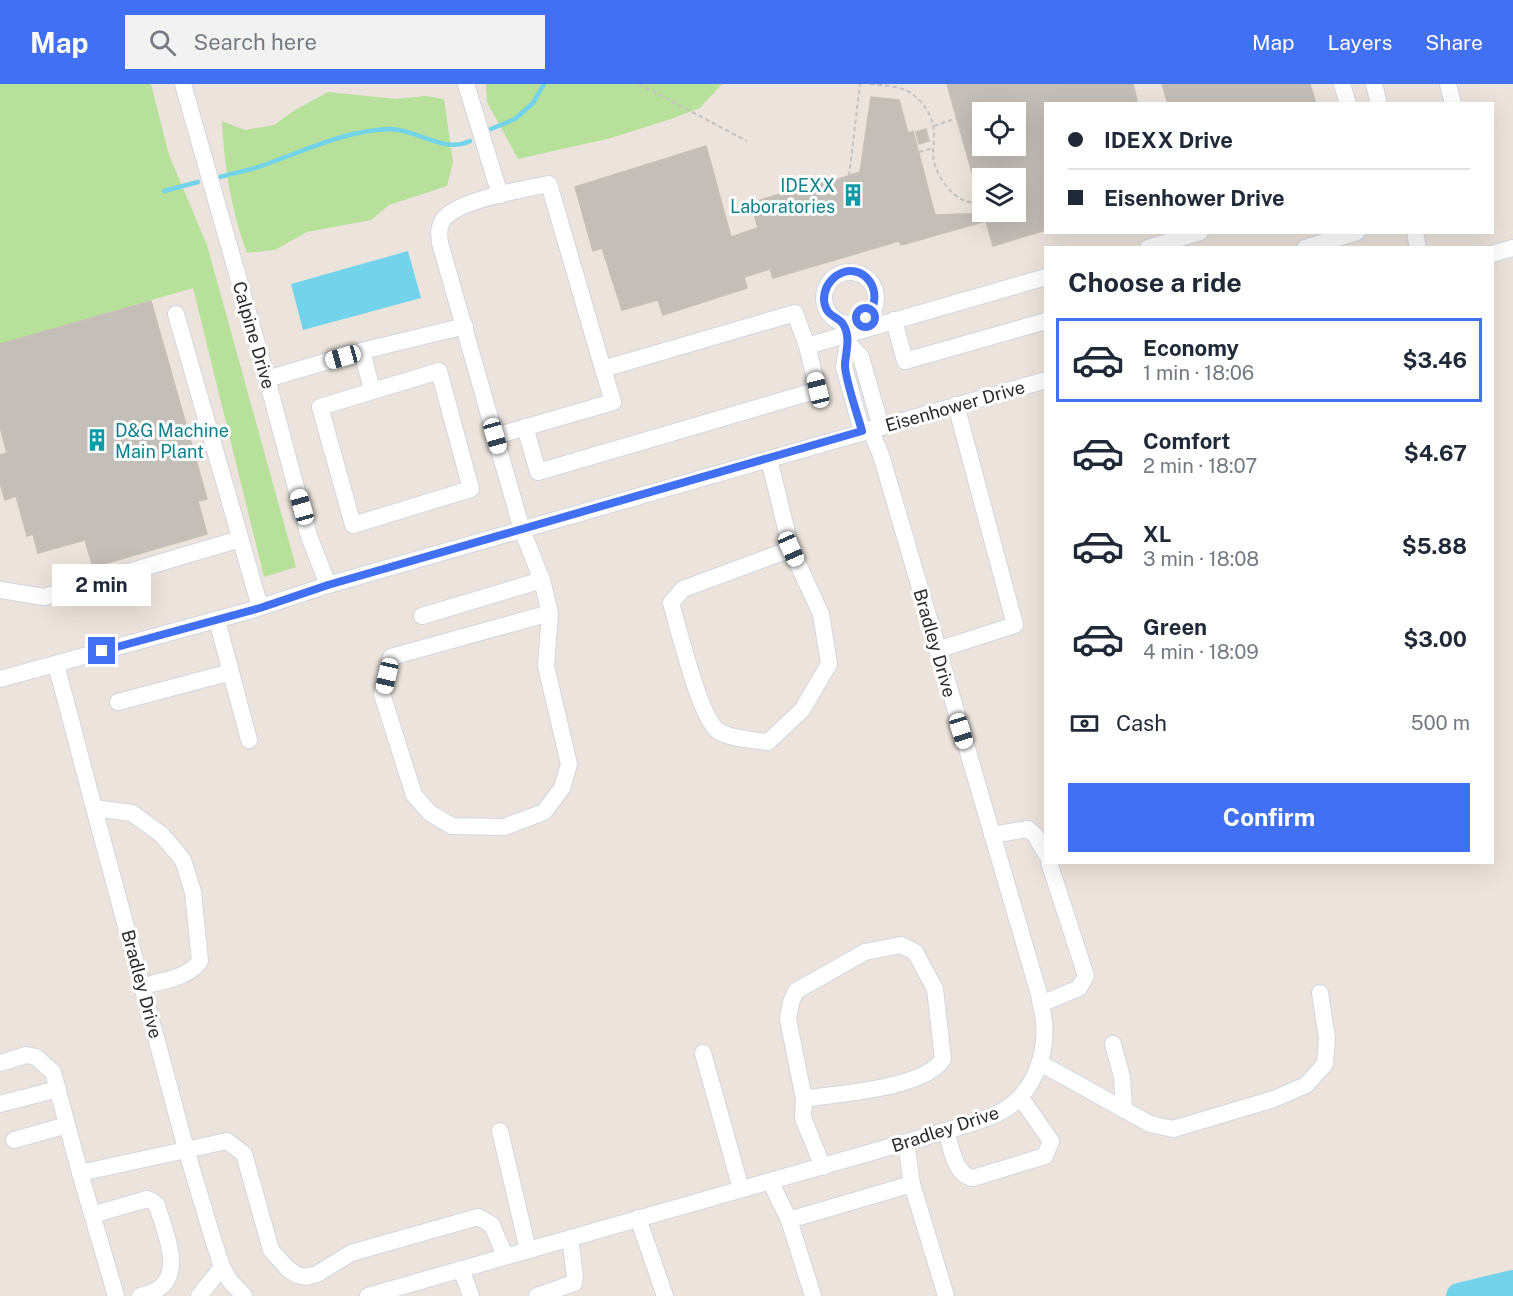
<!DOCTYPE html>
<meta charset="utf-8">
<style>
:root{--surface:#fff;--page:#f2f2f3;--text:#1f2937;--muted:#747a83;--line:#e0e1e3;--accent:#4270f3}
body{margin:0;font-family:"Public Sans",sans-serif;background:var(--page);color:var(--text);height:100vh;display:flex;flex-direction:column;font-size:22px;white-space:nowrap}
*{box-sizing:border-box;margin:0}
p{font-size:20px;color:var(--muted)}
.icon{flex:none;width:33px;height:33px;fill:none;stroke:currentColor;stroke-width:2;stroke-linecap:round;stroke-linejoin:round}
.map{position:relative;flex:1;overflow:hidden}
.details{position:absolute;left:1044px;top:162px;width:450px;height:618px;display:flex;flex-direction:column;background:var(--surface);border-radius:0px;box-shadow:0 6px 24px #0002}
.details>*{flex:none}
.banner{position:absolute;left:1044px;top:18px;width:450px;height:132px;border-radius:0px;box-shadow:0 6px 24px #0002;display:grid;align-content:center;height:132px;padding:0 24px;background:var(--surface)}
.fabs{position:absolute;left:972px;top:18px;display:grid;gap:12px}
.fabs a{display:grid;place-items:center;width:54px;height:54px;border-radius:0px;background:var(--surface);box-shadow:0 6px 24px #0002;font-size:30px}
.end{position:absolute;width:27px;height:27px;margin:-14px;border:8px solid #4270f3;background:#fff;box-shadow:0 0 0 3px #fff}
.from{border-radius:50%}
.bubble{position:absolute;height:42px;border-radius:0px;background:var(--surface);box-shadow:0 6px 24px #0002;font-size:20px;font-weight:700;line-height:42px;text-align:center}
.car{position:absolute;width:18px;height:36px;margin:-18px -9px;border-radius:8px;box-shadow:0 0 4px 2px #0007;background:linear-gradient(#fff 24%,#345 0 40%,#fff 0 76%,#345 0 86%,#fff 0)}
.banner b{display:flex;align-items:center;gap:21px;height:57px;font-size:22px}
.banner b+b{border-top:2px solid var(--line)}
.banner i{width:15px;height:15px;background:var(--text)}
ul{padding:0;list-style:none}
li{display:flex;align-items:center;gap:18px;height:84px;margin:0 12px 9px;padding:0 12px;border:3px solid transparent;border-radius:0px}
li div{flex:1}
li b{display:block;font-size:22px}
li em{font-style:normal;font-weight:700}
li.on{border-color:var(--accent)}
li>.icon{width:54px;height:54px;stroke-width:1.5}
h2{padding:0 24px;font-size:27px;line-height:72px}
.pay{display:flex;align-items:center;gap:15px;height:66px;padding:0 24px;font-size:22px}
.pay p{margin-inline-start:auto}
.action{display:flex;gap:12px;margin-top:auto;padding:12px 24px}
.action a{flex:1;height:69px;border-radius:0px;background:var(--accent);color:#fff;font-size:24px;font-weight:700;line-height:69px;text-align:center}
header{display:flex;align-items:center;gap:36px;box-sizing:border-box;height:84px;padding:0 30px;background:var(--accent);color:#fff}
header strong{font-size:28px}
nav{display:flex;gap:33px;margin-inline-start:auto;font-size:21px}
.search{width:420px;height:54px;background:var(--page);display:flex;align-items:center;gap:15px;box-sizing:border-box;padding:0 21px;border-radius:0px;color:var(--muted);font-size:22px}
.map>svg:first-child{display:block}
.green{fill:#b7e09b}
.water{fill:#73d3ea}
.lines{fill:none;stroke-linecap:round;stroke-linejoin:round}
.stream{stroke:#73d3ea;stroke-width:4.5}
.river{stroke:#73d3ea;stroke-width:26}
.building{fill:#c4beb9;stroke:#c7c0b6;stroke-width:1.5;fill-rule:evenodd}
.minor-casing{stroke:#d2d6e2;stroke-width:18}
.path{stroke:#c3c3c3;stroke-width:2;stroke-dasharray:4.5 3;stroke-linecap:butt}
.minor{stroke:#fff;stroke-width:16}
.route{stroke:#4270f3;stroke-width:8}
.labels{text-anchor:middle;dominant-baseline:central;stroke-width:6;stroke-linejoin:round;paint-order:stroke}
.culture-label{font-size:18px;fill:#0d838f;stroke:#fff;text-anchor:end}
.street-label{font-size:18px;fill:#2a2a2a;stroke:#fff}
</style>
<header>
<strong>Map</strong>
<div class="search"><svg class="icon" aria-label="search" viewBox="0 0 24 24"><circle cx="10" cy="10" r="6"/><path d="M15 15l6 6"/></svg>Search here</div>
<nav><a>Map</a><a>Layers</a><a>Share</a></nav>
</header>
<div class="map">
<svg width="1513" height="1212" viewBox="0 0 1513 1212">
<rect width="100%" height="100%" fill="#ece4dc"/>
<g class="green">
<path d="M0,0H151L169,71L207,161L296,483L264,493L193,204L0,260Z"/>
<path d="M486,0H722L700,24L671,35L611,54L518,75L487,18Z"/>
<path d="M328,8L396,15L426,12L444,15L453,78L447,102L389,121L371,136L307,148L275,166L247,169C231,126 224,82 222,37L245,46L274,41L295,26Z"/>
</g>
<path class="water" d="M408,167L421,214L303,246L291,200Z"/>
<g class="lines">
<g class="stream">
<path d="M491,45L515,35L533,19L544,0"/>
<path d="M220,93C233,89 247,87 261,82C302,68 345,46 390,45C416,45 445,70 470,57"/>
<path d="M164,107L198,98"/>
</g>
<path class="river" d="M1459,1212L1513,1199"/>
</g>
<g class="building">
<path d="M947,0H1133L1138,20H1046V146L993,162L986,137L901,161L899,157L773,194L770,185L744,193L747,204L663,231L658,216L622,226L602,164L593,167L575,103L706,62L731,153L758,144L751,119L826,96L829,98L860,88L871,13L899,16L908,49L913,47L935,131L1016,128V94H982V124ZM982,28H1016V62H982Z"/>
<path d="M1162,0H1310L1316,20H1168Z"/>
<path d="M926,45L929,57L919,60L916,48Z"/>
<path d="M151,217L207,415L198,417L207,450L93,483L85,456L38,469L33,450L27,452L16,412L5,416L0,399V371L7,369L0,343V260Z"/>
</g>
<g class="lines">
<g class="minor-casing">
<g id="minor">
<path d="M183,0L267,295L309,452L328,501"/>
<path d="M466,0L500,111"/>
<path d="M1342,0L1348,20"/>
<path d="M1374,0L1379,20"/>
<path d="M1448,0L1453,20"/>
<path d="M1415,148L1418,164"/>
<path d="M1148,164L1200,148"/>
<path d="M1305,164L1357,148"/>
<path d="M1492,170L1513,164"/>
<circle cx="850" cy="214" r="26"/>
<path d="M176,230L260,523"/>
<path d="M894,236L905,277L1046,237"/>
<path d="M843,242L848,259L861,273L881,343"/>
<path d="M848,259L844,283L862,347"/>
<path d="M807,262L1046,193"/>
<path d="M362,267L372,306"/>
<path d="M439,287L471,405L353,441L320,323Z"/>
<path d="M267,295L362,267L465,242"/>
<path d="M525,343L538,388L818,306L807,262L795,229L603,285L549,100C525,105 456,116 443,136C438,144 439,151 440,159L522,446L542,496L550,529L546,582L569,680L562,704L544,728L504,743L452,742L430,729L414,711L382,610L391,573L550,529"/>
<path d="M496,352L613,318L603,285"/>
<path d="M769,375L791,465L683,505L671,519C679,545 699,632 718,647C730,655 754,656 768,658L802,626L829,580L821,530L791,465"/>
<path d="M0,506L44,513L240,455"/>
<path d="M422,532L542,496"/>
<path d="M217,536L249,656"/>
<path d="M937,566L1015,541L956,321"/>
<path d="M56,580L94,724L186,1065L212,1152L222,1183L230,1197L244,1212"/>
<path d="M0,595L252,526L328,501L1046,296"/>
<path d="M118,618L231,588"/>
<path d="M94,724L132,729L162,751L183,776L193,808L200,877C189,894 161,897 143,902"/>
<path d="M992,751L1028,745L1035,751L1046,770"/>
<path d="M1041,920L1079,904L1086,892L1049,778"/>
<path d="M1113,960L1122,993L1124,1026"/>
<path d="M703,969L741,1105"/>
<path d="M0,979L26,971L36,973L53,988L80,1089L227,1057L244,1070L271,1166L288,1185L297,1191L306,1193L317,1190L351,1169L478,1133L492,1141L505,1172"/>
<path d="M1040,979L1150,1040L1173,1045L1274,1015L1306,1001L1325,980L1327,954L1320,909"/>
<path d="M804,1015C839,1009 924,1005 943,975L935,905L915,868L901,861L865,868L796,907L791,918L788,935L804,1015L803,1034L823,1083"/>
<path d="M0,1020L58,1005"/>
<path d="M500,1047L528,1166"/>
<path d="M946,1047C951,1062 954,1091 973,1094L1045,1072L1051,1057L1021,1014"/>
<path d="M14,1056L67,1041"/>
<path d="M80,1089L116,1212"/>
<path d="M770,1097L789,1136L912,1100L906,1059"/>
<path d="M912,1100L946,1212"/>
<path d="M92,1131L147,1115L152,1117L157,1121C163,1144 185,1188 158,1205C153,1209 146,1210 140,1212"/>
<path d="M638,1134L665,1212"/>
<path d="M789,1136L813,1212"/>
<path d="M461,1185L471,1212"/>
<path d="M199,1212L222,1183"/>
<path d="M368,1212L956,1044C971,1039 990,1035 1004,1026C1034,1008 1047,971 1044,937C1043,928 1040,919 1039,910L881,371L870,345"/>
<path d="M537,1212L574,1199L575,1192L570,1154"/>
</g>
</g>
<g class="path">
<path d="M639,0L747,57"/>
<path d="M870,0C881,1 893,2 903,5C920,12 933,30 934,48C934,56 933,64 933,71C934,87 946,105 959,114C965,118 974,119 981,120"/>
<path d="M934,42L957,34"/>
<path d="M919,68L933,64"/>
<path d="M849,92L860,0"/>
</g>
<use href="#minor" class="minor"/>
</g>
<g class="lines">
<path class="route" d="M102,567L260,524L328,501L862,347C858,332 844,292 845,280C846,266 851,253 843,240C837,231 826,234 824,216C824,206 828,198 836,192C863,174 888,209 866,234"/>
</g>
<defs>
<g id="building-bare" transform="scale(1.8)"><path d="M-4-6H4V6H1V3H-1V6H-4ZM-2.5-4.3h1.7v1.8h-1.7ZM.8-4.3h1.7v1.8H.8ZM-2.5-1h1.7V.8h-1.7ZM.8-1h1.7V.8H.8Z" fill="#0f9aa8" stroke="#fff" stroke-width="2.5" paint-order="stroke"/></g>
</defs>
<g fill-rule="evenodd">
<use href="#building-bare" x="853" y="111"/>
<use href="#building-bare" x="97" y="356"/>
</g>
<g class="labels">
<g class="culture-label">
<text x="835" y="101">IDEXX<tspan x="835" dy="21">Laboratories</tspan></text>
<text x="115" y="346" text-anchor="start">D&amp;G Machine<tspan x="115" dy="21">Main Plant</tspan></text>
</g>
<g class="street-label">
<text transform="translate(254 251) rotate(74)">Calpine Drive</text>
<text transform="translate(955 322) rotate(-16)">Eisenhower Drive</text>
<text transform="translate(935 559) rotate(74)">Bradley Drive</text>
<text transform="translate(142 900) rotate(75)">Bradley Drive</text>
<text transform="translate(945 1045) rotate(-18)">Bradley Drive</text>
</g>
</g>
</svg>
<div class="fabs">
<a><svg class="icon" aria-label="locate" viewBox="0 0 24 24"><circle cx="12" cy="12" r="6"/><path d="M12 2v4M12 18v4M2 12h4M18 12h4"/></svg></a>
<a><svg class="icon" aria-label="layers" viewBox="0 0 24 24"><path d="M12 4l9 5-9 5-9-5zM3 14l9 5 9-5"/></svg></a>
</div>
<i class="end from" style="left:866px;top:234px"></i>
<i class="end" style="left:102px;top:567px"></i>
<div class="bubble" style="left:52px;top:480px;width:99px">2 min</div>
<i class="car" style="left:343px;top:273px;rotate:254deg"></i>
<i class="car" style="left:818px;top:306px;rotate:346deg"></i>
<i class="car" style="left:495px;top:352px;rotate:164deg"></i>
<i class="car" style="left:302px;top:423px;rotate:344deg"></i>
<i class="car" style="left:791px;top:465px;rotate:156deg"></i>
<i class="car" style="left:387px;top:592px;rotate:193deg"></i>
<i class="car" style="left:961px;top:647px;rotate:163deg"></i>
<div class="banner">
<b><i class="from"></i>IDEXX Drive</b>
<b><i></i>Eisenhower Drive</b>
</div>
<section class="details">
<h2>Choose a ride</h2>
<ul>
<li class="on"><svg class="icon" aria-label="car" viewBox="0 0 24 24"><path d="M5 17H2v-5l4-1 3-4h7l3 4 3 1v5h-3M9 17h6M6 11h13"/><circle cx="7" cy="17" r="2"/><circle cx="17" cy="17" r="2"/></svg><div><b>Economy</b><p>1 min · 18:06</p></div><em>$3.46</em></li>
<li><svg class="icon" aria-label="car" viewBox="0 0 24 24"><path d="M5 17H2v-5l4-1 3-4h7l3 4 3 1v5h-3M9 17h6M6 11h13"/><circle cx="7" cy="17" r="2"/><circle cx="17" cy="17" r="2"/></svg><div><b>Comfort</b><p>2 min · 18:07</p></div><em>$4.67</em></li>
<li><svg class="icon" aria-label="car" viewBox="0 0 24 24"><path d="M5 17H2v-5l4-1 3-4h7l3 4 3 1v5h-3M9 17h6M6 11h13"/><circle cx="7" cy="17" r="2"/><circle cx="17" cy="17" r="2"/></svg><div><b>XL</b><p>3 min · 18:08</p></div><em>$5.88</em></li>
<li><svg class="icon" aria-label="car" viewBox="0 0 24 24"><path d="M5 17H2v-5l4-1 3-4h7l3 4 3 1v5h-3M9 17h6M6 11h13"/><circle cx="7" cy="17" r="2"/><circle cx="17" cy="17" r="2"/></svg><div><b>Green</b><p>4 min · 18:09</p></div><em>$3.00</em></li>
</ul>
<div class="pay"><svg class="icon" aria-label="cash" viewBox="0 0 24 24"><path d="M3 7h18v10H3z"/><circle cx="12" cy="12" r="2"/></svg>Cash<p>500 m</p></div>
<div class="action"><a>Confirm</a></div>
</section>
</div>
